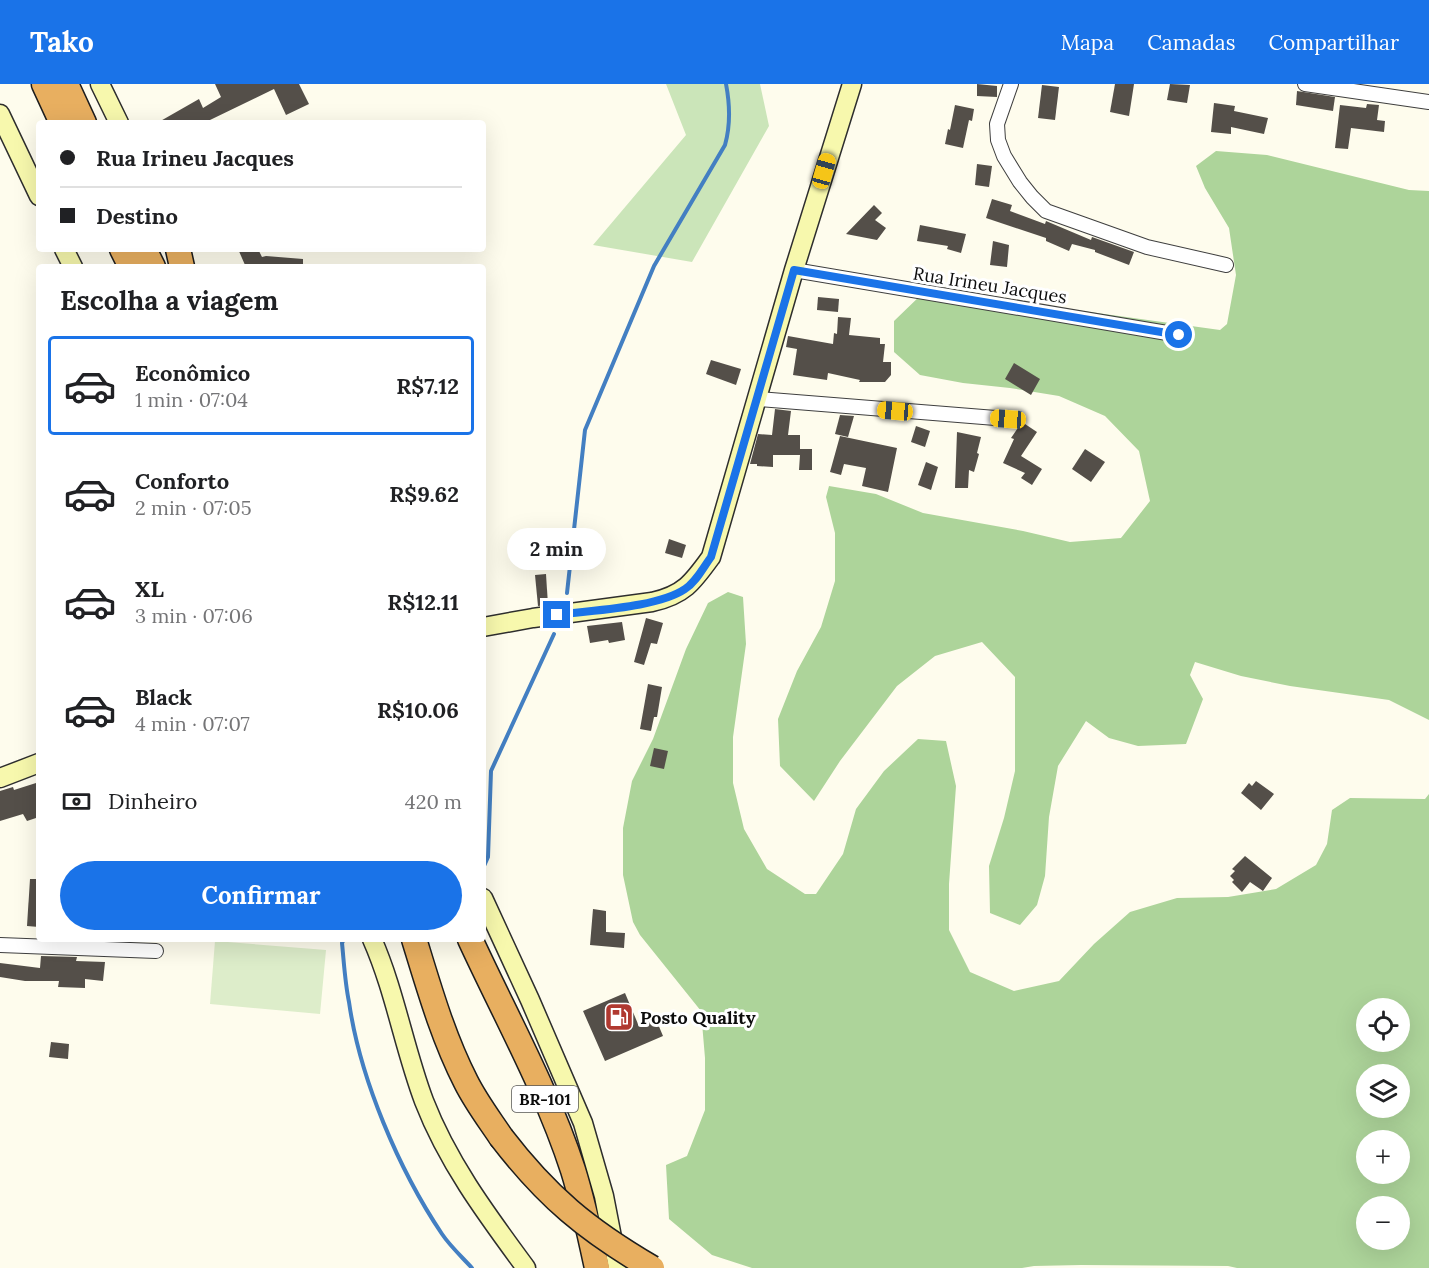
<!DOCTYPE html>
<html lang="pt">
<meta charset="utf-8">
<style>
:root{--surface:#fff;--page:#f2f2f2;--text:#202124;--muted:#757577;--line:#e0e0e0;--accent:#1a73e8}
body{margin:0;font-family:Lora,serif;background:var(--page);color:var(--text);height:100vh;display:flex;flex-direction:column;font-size:22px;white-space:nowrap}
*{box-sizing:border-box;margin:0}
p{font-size:20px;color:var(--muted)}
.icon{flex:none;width:33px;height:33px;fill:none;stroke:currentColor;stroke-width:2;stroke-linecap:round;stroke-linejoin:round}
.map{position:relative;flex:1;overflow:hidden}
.drawer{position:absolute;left:36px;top:180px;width:450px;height:678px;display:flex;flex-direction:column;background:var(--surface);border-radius:6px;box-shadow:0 6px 24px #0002}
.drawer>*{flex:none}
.guide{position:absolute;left:36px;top:36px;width:450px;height:132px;border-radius:6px;box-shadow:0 6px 24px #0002;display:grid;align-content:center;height:132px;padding:0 24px;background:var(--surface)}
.fabs{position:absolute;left:1356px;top:914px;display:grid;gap:12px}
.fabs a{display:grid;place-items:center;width:54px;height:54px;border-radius:50%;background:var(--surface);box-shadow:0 6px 24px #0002;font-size:30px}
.end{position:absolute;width:27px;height:27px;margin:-14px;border:8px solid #1a73e8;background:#fff;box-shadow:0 0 0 3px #fff}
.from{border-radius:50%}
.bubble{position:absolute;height:42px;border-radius:21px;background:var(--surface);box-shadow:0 6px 24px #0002;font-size:20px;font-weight:700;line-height:42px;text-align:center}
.car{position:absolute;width:18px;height:36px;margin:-18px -9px;border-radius:8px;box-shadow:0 0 4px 2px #0007;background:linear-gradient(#f5c518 24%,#345 0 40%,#f5c518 0 76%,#345 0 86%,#f5c518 0)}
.guide b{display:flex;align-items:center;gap:21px;height:57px;font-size:22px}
.guide b+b{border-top:2px solid var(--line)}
.guide i{width:15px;height:15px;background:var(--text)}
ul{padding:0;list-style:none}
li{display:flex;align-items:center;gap:18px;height:99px;margin:0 12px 9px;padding:0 12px;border:3px solid transparent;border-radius:6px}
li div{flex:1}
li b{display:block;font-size:22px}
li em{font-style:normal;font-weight:700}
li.on{border-color:var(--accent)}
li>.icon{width:54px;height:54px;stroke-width:1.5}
h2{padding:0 24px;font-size:27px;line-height:72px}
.pay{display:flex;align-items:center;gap:15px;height:66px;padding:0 24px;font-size:22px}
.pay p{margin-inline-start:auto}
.button{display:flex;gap:12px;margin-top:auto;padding:12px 24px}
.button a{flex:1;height:69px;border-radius:36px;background:var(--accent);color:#fff;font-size:24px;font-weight:700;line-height:69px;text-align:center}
header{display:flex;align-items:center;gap:36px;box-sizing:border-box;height:84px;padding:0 30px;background:var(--accent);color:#fff}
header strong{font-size:28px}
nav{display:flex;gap:33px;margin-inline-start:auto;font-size:21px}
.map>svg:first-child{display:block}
.green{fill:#cbe5b9}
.forest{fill:#add49a;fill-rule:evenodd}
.pitch{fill:#ddedca}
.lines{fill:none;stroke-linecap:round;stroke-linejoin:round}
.stream{stroke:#437fc2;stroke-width:4}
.building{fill:#544f49}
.street-casing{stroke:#3f3f3f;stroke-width:16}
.secondary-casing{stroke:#2e2e2e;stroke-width:21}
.highway-casing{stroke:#1d1d1d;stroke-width:27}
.street{stroke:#fff;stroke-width:14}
.secondary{stroke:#f7f8ad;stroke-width:18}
.highway{stroke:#e8af60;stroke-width:24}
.highway-bridge-casing{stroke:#1d1d1d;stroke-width:27;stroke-linecap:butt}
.highway-bridge{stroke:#e8af60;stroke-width:24}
.route{stroke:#1a73e8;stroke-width:8}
.labels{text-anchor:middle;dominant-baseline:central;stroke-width:6;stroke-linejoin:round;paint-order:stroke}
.shield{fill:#fff;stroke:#555;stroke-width:1.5}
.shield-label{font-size:16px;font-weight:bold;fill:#0c0c0c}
.street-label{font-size:18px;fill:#0c0c0c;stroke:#fff}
.poi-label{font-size:18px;font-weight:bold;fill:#0c0c0c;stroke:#fff;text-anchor:start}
</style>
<header>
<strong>Tako</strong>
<nav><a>Mapa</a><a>Camadas</a><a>Compartilhar</a></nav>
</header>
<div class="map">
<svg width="1429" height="1184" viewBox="0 0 1429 1184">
<rect width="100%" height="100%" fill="#fefced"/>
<path class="green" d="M666,0H760L769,42L692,178L593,161L686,51Z"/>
<g class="forest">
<path d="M1216,67L1267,71L1409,106L1429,107V636L1389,616L1290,602L1241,592L1195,578L1190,591L1203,615L1186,660L1138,662L1109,654L1086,637L1058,682L1049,733L1045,792L1037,821L1020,841L990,829L989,782L1004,734L1015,687V593L982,558L935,572L897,602L840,677L814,717L780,682L778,635L797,587L821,543L835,497V449L826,413L829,402L876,410L923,429L1023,447L1070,458L1121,454L1150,417L1139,367L1105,332L1059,312L1010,304L963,299L920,291L894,268V237L923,209L968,211L1220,246L1227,240L1236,191L1229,144L1205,104L1196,82Z"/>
<path d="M728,508L743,513L746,560L733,653V699L744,745L767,785L805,810H816L843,770L856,725L884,687L918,655L946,657L956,702L949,800V846L970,888L1014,907L1059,897L1094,860L1130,828L1177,814L1228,813L1276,805L1316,781L1327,760L1332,726L1350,714L1425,715L1429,710V1184H1237L1228,1182L1081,1181L1034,1182L1022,1184H752L712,1171L669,1135L666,1081L687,1072L705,1026V974L701,927L640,851L633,838L623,791V744L632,697L653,655L686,565L708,519ZM1366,924H1400V957H1366ZM1366,990H1400V1023H1366ZM1366,1056H1400V1089H1366ZM1366,1122H1400V1155H1366Z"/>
</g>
<path class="pitch" d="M215,857L326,866L320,930L210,920Z"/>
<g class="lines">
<g class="stream">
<path d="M567,509L585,346L654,182L725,61C731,40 730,21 726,0"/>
<path d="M484,782L488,773L491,687L554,550"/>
<path d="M344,855L342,859C344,879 345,899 349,918C360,995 399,1086 442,1150C450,1162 462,1173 472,1184"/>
</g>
</g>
<g class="building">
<path d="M215,0H299L309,20L286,31L274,5L210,36L212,39H157L199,15L203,24L221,13Z"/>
<path d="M977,0L997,2V13L977,12Z"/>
<path d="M1115,0H1134L1129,32L1110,28Z"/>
<path d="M1170,0L1190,1L1187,19L1167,16Z"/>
<path d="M1042,1L1059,3L1055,36L1038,34Z"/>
<path d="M1297,7L1335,13L1333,27L1296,21Z"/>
<path d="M1214,19L1235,22L1234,27L1268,34L1264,50L1231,43V50L1211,48Z"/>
<path d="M1367,20L1379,21L1377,36L1385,37L1384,48L1351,44L1348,65L1335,64L1340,21L1366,24Z"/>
<path d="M955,21L974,25L972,37L969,36L963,64L945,60L948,45L950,46Z"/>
<path d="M977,80L992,82L989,103L975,101Z"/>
<path d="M992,115L1012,121L1010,127L1045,140L1046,137L1091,156L1092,153L1134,168L1129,181L1095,168V166L1072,160L1069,167L1046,157V154L986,134Z"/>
<path d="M874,121L882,129L875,136L886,144L877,156L846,150Z"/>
<path d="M920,141L966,150L961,169L947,165L948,162L917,157Z"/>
<path d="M993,157L1009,161L1007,183L990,181Z"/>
<path d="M238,165H258L262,173L266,172L303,175V183H241L245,181Z"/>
<path d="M818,213L839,215L838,228L817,226Z"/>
<path d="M838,233L851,234L849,251L880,254V260H885L883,278H891V291L885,298H859L860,296L828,289L827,296L793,291L797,265L786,263L788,252L833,260L834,249L837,250Z"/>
<path d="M711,276L741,285L736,301L706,290Z"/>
<path d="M1014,279L1040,295L1031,311L1005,295Z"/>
<path d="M775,325L791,327L788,351H800V365H812V386H799L800,371H773V383L757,382V380H750L758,350L772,351Z"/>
<path d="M840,331L854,332L848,353L835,350Z"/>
<path d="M1022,338L1037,348L1021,372L1042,385L1032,401L1021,394L1025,389L1003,379L1014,355L1011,354Z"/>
<path d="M916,342L930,347L925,363L911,358Z"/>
<path d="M957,348L981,353L977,369L979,370L974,388L969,386L968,404H955Z"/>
<path d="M840,352L897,364L888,408L862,402L866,384L844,380L841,391L830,388Z"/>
<path d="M1085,365L1105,378L1091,398L1072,385Z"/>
<path d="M926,378L938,383L931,406L918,401Z"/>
<path d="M669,455L686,461L682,474L665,469Z"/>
<path d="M546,490L548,521L538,522L535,491Z"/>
<path d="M646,534L663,539L657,560L651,559L644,581L634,578Z"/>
<path d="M622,538L625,556L609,559L608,556L590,559L587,542Z"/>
<path d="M648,600L662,603L657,633H654L651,647L640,645Z"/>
<path d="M654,664L668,667L664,685L650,682Z"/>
<path d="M1256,697L1274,710L1261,726L1241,709L1249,699L1252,702Z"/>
<path d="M36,699L39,708V733L27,737L23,730L0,737V707L13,703L14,706Z"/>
<path d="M1245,772L1272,794L1263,807L1250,798L1242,808L1232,798L1234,796L1230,792L1235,787L1232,785Z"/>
<path d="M30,795H39V843L27,842Z"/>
<path d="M593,825L606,827V848L625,849L624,864L590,861Z"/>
<path d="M41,872L77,873L76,877L105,878L103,897L85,895V904L58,903L59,897H25L0,893V879L40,884Z"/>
<path d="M625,909L638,940L655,933L663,952L605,977L583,927Z"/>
<path d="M51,958L69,960L68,975L49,973Z"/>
</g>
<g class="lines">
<g class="street-casing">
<g id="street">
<path d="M1011,0L997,40L998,56L1004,72L1020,98L1032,113L1046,127L1147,163L1226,181"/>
<path d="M1305,0L1429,18"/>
<path d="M794,186L1179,251"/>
<path d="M758,315L1008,335"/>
<path d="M0,861L156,867"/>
</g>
</g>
<g class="secondary-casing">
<g id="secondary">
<path d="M100,0L119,39"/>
<path d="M0,30L39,112"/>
<path d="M64,165L73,183"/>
<path d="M483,543L533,534L652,518C684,511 693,498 711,473L794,186L852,0"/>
<path d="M0,694L39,679"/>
<path d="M483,814L530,916L583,1039L604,1112L618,1184"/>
<path d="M372,855C395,907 404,964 424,1017C448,1079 487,1131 526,1184"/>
</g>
</g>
<g class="highway-casing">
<g id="highway">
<path d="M44,0L62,39"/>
<path d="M66,0L84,39"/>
<path d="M122,165L131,183"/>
<path d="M144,165L153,183"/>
<path d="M178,165L182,183"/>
<path d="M414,855C429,904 443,953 466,998C476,1018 489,1035 501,1053"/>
<path d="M470,855C505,931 547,1006 573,1086C583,1118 590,1151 597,1184"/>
</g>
</g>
<use href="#street" class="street"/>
<use href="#secondary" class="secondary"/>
<use href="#highway" class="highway"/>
<g class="highway-bridge-casing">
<path id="highway-bridge" d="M501,1053C547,1113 587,1146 652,1184"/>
</g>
<use href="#highway-bridge" class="highway-bridge"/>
</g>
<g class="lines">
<path class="route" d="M557,531C591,526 657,524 685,505C696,498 703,484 711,473L794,186L1179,251"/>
</g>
<defs>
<g id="fuel-square" transform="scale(1.5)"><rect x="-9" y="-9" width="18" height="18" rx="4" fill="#b03930" stroke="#fff"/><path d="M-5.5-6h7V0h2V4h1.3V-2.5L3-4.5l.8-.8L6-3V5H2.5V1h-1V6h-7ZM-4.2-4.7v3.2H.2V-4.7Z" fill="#fff"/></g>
</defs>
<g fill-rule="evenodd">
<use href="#fuel-square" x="619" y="933"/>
</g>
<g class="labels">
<rect class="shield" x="512" y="1002" width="66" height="26" rx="4.5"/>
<g class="shield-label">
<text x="545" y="1015">BR-101</text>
</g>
<g class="street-label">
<text transform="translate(990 201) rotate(9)">Rua Irineu Jacques</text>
</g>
<g class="poi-label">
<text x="640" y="933">Posto Quality</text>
</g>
</g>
</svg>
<div class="fabs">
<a><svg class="icon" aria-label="locate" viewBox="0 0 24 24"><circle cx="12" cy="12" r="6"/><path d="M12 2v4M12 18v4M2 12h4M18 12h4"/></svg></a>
<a><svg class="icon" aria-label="layers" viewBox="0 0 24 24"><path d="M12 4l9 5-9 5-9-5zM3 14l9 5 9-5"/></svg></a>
<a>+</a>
<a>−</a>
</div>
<i class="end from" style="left:1179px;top:251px"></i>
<i class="end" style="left:557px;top:531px"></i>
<div class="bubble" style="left:507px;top:444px;width:99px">2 min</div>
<i class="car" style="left:824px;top:87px;rotate:16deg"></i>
<i class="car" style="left:895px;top:327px;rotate:275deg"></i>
<i class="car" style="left:1008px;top:335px;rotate:274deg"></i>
<div class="guide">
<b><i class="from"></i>Rua Irineu Jacques</b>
<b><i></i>Destino</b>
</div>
<section class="drawer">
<h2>Escolha a viagem</h2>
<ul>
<li class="on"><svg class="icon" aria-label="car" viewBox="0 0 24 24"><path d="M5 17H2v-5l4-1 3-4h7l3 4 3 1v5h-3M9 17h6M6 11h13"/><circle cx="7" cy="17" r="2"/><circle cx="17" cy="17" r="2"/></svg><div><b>Econômico</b><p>1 min · 07:04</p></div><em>R$7.12</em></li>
<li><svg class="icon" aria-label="car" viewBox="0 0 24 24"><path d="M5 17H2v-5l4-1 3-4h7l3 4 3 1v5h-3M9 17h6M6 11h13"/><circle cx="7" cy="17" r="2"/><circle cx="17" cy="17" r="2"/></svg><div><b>Conforto</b><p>2 min · 07:05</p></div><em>R$9.62</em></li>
<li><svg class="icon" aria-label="car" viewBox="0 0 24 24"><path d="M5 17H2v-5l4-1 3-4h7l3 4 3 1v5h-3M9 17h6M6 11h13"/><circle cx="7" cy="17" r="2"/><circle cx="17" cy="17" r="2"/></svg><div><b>XL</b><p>3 min · 07:06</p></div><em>R$12.11</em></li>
<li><svg class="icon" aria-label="car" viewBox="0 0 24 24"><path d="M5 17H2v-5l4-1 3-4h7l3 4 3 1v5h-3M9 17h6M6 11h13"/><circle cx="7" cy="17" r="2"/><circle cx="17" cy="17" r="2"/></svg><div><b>Black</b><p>4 min · 07:07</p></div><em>R$10.06</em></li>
</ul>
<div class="pay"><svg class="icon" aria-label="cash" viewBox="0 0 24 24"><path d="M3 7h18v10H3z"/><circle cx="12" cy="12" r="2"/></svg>Dinheiro<p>420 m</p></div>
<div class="button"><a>Confirmar</a></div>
</section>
</div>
